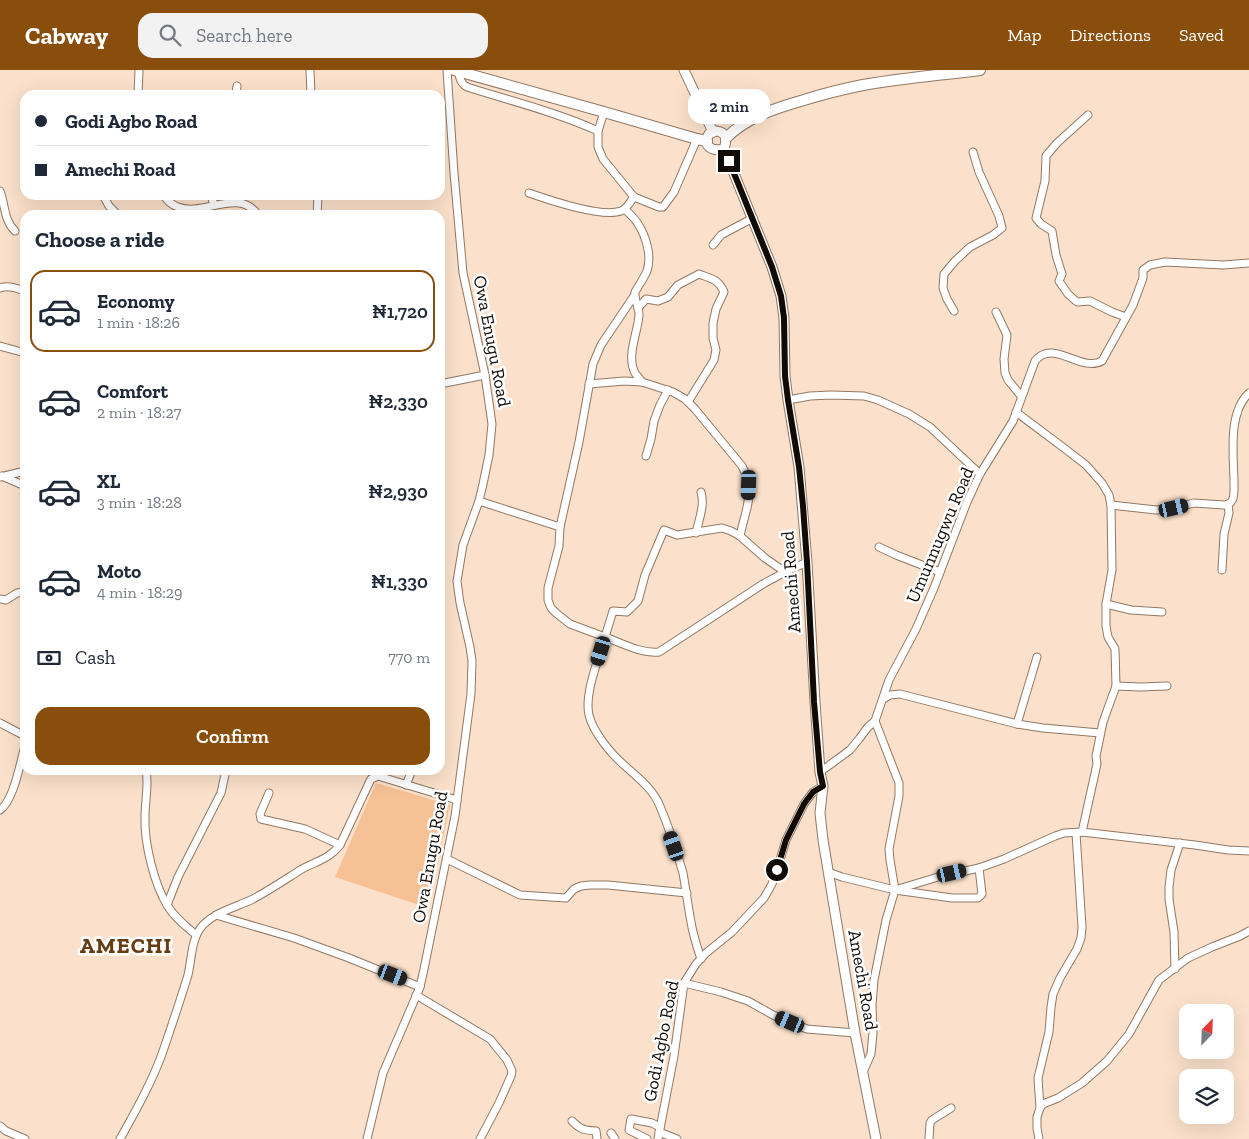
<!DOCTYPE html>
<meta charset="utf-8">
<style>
:root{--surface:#fff;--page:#f2f2f3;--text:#1f2937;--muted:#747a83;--line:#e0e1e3;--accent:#894e0b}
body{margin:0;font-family:"Zilla Slab",serif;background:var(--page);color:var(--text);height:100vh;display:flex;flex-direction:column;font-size:19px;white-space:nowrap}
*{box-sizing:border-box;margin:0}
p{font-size:16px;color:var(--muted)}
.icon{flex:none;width:28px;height:28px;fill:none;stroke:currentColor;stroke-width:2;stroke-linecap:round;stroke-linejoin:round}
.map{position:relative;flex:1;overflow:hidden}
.drawer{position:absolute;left:20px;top:140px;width:425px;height:565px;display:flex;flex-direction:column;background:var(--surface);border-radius:15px;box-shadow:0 5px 20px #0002}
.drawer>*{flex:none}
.banner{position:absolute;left:20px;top:20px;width:425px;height:110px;border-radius:15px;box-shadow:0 5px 20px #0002;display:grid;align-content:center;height:110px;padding:0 15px;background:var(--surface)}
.needle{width:32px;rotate:23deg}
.controls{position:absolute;left:1179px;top:934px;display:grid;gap:10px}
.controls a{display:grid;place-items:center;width:55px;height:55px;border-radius:10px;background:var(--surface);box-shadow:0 5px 20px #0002;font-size:25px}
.end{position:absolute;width:22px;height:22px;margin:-11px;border:6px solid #120a04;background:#fff;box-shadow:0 0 0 2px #fff}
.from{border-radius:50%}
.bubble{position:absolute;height:35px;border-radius:15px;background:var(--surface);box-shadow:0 5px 20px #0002;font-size:16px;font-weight:600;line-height:35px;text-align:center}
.car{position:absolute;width:15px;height:30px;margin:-15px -8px;border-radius:6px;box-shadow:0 0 4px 1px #0007;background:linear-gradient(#222 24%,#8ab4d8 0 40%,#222 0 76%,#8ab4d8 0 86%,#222 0)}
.banner b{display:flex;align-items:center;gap:18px;height:48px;font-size:19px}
.banner b+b{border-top:1px solid var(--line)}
.banner i{width:12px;height:12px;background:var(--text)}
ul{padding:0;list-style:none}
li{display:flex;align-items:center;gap:15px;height:82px;margin:0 10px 8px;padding:0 5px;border:2px solid transparent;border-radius:15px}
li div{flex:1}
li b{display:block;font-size:19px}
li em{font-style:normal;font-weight:600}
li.on{border-color:var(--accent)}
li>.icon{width:45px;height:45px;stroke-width:1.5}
h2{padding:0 15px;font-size:22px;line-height:60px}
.pay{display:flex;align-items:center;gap:12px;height:55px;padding:0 15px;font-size:19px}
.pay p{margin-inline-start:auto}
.action{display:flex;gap:10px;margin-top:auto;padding:10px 15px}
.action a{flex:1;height:58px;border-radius:15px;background:var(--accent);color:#fff;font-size:20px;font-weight:600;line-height:58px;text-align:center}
header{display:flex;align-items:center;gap:30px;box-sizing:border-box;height:70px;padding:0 25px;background:var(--accent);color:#fff}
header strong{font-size:24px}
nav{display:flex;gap:28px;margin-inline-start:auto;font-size:18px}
.search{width:350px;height:45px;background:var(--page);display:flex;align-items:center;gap:12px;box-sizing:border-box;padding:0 18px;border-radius:15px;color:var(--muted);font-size:19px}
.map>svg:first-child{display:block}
.green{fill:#f6c195}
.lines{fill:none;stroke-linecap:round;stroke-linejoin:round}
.minor-casing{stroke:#907865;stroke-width:9}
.major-casing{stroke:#907865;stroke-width:11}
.highway-casing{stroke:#907865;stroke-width:12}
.minor{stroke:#fff;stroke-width:7}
.major{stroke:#fff;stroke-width:9}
.highway{stroke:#fff;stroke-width:10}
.route{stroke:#120a04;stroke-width:6}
.labels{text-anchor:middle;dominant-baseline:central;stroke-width:5;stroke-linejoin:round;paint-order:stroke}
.street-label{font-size:18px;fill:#120a04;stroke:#fff}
.district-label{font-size:22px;font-weight:bold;letter-spacing:1px;fill:#663c13;stroke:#fff}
</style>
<header>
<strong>Cabway</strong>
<div class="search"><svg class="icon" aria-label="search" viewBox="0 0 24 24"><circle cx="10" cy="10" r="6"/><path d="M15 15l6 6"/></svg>Search here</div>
<nav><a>Map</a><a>Directions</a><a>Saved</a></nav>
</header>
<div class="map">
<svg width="1249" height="1069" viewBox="0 0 1249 1069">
<rect width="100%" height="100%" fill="#fbe1cb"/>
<path class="green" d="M376,713L450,735L428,838L335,807Z"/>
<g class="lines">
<g class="minor-casing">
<g id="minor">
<path d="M310,0L311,25"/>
<path d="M458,1C460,8 460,13 467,17C511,31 556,42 598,61"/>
<path d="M138,25L139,0"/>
<path d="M234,25L236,24L237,16"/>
<path d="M604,42L598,61V77L603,89L634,127L659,137H663L674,122L697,69"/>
<path d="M1088,45L1057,73L1046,86L1045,111L1036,148L1041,154L1052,161L1056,185L1062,204L1059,211L1068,224L1077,232L1090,231L1112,242L1126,247"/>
<path d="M0,121C5,134 4,151 15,161"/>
<path d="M529,123C549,130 602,148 621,141C627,139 630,132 634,127"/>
<path d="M103,125L109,136L118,145"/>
<path d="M163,125C167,130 171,135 178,137C203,147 239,117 258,145"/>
<path d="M211,125L214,135"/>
<path d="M625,139C629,144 635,148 638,154C646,166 652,186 647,201C644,208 639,215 635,222C634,230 639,236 639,245C638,262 626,286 635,303C637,306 640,309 642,312"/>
<path d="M317,145L318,125"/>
<path d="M713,175L721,165L753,148"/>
<path d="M0,218C7,215 19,218 25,222"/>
<path d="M634,226L601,275L593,294L579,372L560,457L559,476L548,518V530L551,538L556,543L570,554L605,567L613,541L627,542L638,531L645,505L664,460L677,465L722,458L731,461L740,466"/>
<path d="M638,238L646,229L658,231L668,227L678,215L699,204C712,209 718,209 724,222L716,239L713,253V268L716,280L714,290L688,332"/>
<path d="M954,241L947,229L943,218L944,204L955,191L970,177L993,165L1002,158L999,146L979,102L973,82"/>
<path d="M996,242L1007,265L1004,289L1005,303L1008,310L1021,326"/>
<path d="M0,276L25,283"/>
<path d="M440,314L485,305"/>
<path d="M589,314L624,311L642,312L673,322L685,329L695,339L742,396C745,402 748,408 749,415C751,431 743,450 740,466L765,488L785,502"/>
<path d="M788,330L810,326L831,325L864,326L878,330L909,344L930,357L980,404"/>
<path d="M1016,342L1064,378L1086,395L1102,413L1109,425L1111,435L1112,500L1106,534V556L1108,567L1115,579L1116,616L1103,652L1096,686L1097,694L1082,762"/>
<path d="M646,386L651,369L654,351L660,335L668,320"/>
<path d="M2,406L25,416"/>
<path d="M0,407L25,401"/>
<path d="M479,431L560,457"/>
<path d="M1111,435L1156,440L1174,438L1194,433L1224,435C1227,435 1229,435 1231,432C1235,428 1234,419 1234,414C1234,386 1227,344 1249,323"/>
<path d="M696,463C699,449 705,435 701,422"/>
<path d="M879,477L896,485L940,502"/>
<path d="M1222,500L1224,464L1229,443L1228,434"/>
<path d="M0,529L6,530L17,523L25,522"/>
<path d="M1106,534L1131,540L1162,542"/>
<path d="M1116,616L1140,617L1167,616"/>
<path d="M883,629L890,625L900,624L1017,654L1043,658L1100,663"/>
<path d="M0,653L23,665L25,668"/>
<path d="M1017,654L1037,587"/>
<path d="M146,700C149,715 145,731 145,746C144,772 154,816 169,838C176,849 187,857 196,865"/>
<path d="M820,702L850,680L859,669L868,657L875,651L889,610L916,559L934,518L967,432L980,404L1013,351L1035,291C1053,268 1081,303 1102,291L1133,235L1143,208V200L1150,195L1165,192L1223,195L1249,193"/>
<path d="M406,715L412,700"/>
<path d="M269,723L260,744L261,749L305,759L340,775"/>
<path d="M0,740C14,730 20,693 25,676"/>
<path d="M447,789L520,825L566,828L574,819L581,816L590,815H608L687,823"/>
<path d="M828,802L842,807L895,820L952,828H978L982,824L979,798"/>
<path d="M895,820L938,807L979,798L1004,789L1055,766L1064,763L1082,762L1195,775L1228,780L1249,781"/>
<path d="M167,835L178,807L221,723L226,700"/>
<path d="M216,845L294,868L349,888L420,917"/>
<path d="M701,889C697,877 693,865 691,852C688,836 686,820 683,803C677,782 668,755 659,734C652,718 637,707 624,695C611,684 593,662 589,645C584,624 599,588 605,567C622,573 641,584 659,582L763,514L785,502L807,492"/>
<path d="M1175,899L1174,862L1169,829V817L1171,800L1180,773"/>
<path d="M684,913L721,922L748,931L773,945L807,959L855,963"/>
<path d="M416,925L490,969L507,990L512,1001L511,1006L499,1033L480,1069"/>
<path d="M863,1002L871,984L873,963L872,935L874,910L886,850L895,820L890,790L889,779L899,726V713L875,651"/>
<path d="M1040,1038L1043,1034L1058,1028L1082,1013L1107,991L1129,964L1159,910L1188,888L1212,877L1240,866L1249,861"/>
<path d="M572,1051C581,1060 584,1060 596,1061L597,1069"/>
<path d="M0,1056L6,1061L25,1069"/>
<path d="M659,1062L677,1069"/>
<path d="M611,1063L615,1069"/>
<path d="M120,1069C135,1042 151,1014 162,984C171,958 180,931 188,905C192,888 191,868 203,855C217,841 237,837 253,829C270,820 286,809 302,799C317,791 329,789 340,775L370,711L371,709L378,706L457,730"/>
<path d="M367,1069L383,1003L420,917L424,899L455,746L471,624L472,591L470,577L460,533L457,511L463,475L479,431L483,414L489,385L492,354L485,305L463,203L454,103L447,0"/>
<path d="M647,1069L629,1060L631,1049L652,1053L660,1057"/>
<path d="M658,1069L674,986L684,913L696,894L706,883L732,862L764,828L772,814L777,800L786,770L804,734L813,722L823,716"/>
<path d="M929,1069L930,1053L932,1050L951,1038"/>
<path d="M1039,1069L1037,1058V1047L1040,1038L1038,1008L1049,962L1051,937L1053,924L1060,908L1077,879L1081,868L1082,857L1076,763"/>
</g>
</g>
<g class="major-casing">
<g id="major">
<path d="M684,0L713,62"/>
<path d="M716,61C727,62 727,70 724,79C712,82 702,76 709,64Z"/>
<path d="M724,79L772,197L781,226L784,248L785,306L788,330L799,397L807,492L815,632L820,702L823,716L820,743L823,770L855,963L876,1069"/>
</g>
</g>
<g class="highway-casing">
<g id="highway">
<path d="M454,0L604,42L697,69L707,71"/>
<path d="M726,68C747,47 776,38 804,30C823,24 843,19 863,15C902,8 941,5 980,0"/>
</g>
</g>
<use href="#minor" class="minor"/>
<use href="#major" class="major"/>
<use href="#highway" class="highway"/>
</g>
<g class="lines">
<path class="route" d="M729,91L772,197L781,226L784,248L785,306L788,330L799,397L803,436L807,492L814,632L820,702L823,716L813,722L804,734L786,770L777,800"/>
</g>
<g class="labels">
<g class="street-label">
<text transform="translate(492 271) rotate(79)">Owa Enugu Road</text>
<text transform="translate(940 465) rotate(-67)">Umunnugwu Road</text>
<text transform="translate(791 512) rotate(-94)">Amechi Road</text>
<text transform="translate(430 787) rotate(-80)">Owa Enugu Road</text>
<text transform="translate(863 910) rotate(80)">Amechi Road</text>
<text transform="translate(661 971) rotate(-79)">Godi Agbo Road</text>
</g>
<g class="district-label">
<text x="126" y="875">AMECHI</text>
</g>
</g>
</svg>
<div class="controls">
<a><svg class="needle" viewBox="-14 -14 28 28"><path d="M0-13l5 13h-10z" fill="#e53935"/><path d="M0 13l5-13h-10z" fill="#747a83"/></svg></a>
<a><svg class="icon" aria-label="layers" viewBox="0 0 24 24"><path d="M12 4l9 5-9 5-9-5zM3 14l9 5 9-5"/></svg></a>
</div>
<i class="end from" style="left:777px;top:800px"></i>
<i class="end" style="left:729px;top:91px"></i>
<div class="bubble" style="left:688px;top:19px;width:82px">2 min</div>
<i class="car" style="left:749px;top:415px;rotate:182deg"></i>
<i class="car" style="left:1174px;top:438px;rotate:77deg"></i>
<i class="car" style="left:601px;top:581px;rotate:197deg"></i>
<i class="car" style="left:674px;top:776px;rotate:341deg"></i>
<i class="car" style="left:952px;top:803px;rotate:77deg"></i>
<i class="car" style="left:393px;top:905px;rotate:111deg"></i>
<i class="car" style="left:790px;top:952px;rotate:293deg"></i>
<div class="banner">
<b><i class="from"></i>Godi Agbo Road</b>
<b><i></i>Amechi Road</b>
</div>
<section class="drawer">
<h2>Choose a ride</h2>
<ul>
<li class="on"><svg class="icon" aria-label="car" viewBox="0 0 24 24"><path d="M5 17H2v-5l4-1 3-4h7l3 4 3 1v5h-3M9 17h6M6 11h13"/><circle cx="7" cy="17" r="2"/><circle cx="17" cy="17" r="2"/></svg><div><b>Economy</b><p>1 min · 18:26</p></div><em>₦1,720</em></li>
<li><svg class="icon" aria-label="car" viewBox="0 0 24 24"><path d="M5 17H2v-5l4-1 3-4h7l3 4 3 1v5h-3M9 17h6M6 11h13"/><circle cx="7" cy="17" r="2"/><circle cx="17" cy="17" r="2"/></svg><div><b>Comfort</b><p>2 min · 18:27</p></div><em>₦2,330</em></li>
<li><svg class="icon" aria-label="car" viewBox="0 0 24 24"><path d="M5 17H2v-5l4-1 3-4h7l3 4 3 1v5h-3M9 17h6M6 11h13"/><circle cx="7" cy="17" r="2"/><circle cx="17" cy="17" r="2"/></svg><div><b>XL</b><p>3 min · 18:28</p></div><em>₦2,930</em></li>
<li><svg class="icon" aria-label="car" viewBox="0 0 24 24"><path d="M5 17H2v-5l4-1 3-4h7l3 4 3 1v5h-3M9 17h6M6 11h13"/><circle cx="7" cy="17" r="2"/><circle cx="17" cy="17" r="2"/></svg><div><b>Moto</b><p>4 min · 18:29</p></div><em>₦1,330</em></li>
</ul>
<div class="pay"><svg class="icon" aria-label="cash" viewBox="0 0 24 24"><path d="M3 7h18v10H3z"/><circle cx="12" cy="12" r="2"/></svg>Cash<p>770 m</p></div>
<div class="action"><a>Confirm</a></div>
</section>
</div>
